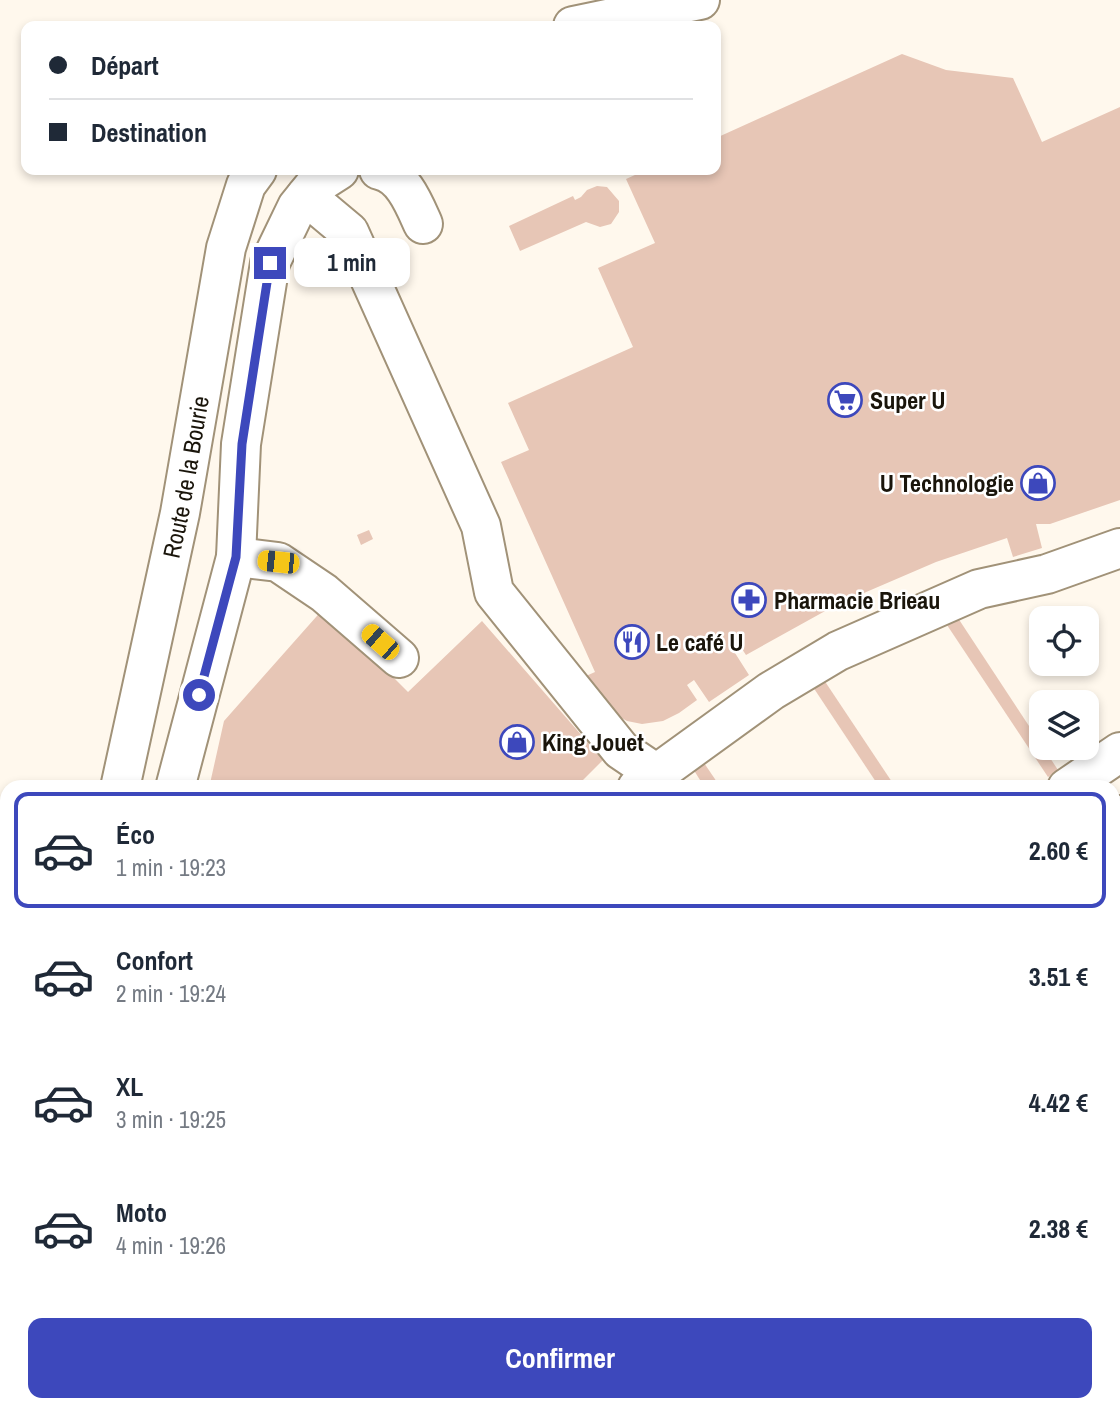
<!DOCTYPE html>
<html lang="fr">
<meta charset="utf-8">
<style>
:root{--surface:#fff;--page:#f6f6f7;--text:#1f2937;--muted:#747a83;--line:#e0e1e3;--accent:#3d48bc}
body{margin:0;font-family:"Archivo Narrow",sans-serif;background:var(--page);color:var(--text);height:100vh;display:flex;flex-direction:column;font-size:26px;white-space:nowrap}
*{box-sizing:border-box;margin:0}
p{font-size:23px;color:var(--muted)}
.icon{flex:none;width:38px;height:38px;fill:none;stroke:currentColor;stroke-width:2;stroke-linecap:round;stroke-linejoin:round}
.map{position:relative;flex:1;overflow:hidden}
.panel{position:absolute;left:0px;top:780px;width:1120px;height:632px;display:flex;flex-direction:column;background:var(--surface);border-radius:21px 21px 0 0;box-shadow:0 4px 10px #0003}
.panel>*{flex:none}
.hud{position:absolute;left:21px;top:21px;width:700px;height:154px;border-radius:14px;box-shadow:0 4px 10px #0003;display:grid;align-content:center;height:154px;padding:0 28px;background:var(--surface)}
.fabs{position:absolute;left:1029px;top:606px;display:grid;gap:14px}
.fabs a{display:grid;place-items:center;width:70px;height:70px;border-radius:14px;background:var(--surface);box-shadow:0 4px 10px #0003;font-size:35px}
.end{position:absolute;width:32px;height:32px;margin:-16px;border:9px solid #3d48bc;background:#fff;box-shadow:0 0 0 4px #fff}
.from{border-radius:50%}
.bubble{position:absolute;height:49px;border-radius:14px;background:var(--surface);box-shadow:0 4px 10px #0003;font-size:23px;font-weight:700;line-height:49px;text-align:center}
.car{position:absolute;width:21px;height:42px;margin:-21px -10px;border-radius:9px;box-shadow:0 0 5px 2px #0007;background:linear-gradient(#f5c518 24%,#345 0 40%,#f5c518 0 76%,#345 0 86%,#f5c518 0)}
.hud b{display:flex;align-items:center;gap:24px;height:66px;font-size:26px}
.hud b+b{border-top:2px solid var(--line)}
.hud i{width:18px;height:18px;background:var(--text)}
ul{padding:12px 0 0;list-style:none}
li{display:flex;align-items:center;gap:21px;height:116px;margin:0 14px 10px;padding:0 14px;border:4px solid transparent;border-radius:14px}
li div{flex:1}
li b{display:block;font-size:26px}
li em{font-style:normal;font-weight:700}
li.current{border-color:var(--accent)}
li>.icon{width:63px;height:63px;stroke-width:1.5}
.cta{display:flex;gap:14px;margin-top:auto;padding:14px 28px}
.cta a{flex:1;height:80px;border-radius:14px;background:var(--accent);color:#fff;font-size:28px;font-weight:700;line-height:80px;text-align:center}
.map>svg:first-child{display:block}
.green{fill:#efd6d7}
.forest{fill:#d7b2b4}
.water{fill:#8ea892}
.building{fill:#e7c6b6}
.lines{fill:none;stroke-linecap:round;stroke-linejoin:round}
.minor-tunnel{stroke:#ddd6cb;stroke-width:38;stroke-dasharray:38 19;stroke-linecap:butt}
.minor-casing{stroke:#a19278;stroke-width:42}
.major-casing{stroke:#dadad8;stroke-width:42}
.minor{stroke:#fff;stroke-width:38}
.major{stroke:#ced774;stroke-width:38}
.route{stroke:#3d48bc;stroke-width:9}
.labels{text-anchor:middle;dominant-baseline:central;stroke-width:5;stroke-linejoin:round;paint-order:stroke}
.poi-label{font-size:24px;font-weight:bold;fill:#1a150b;stroke:#fff;text-anchor:start}
.street-label{font-size:24px;fill:#1a150b;stroke:#fff}
</style>
<div class="map">
<svg width="1120" height="1411" viewBox="0 0 1120 1411">
<rect width="100%" height="100%" fill="#fff8ed"/>
<g class="green">
<path d="M1120,1163V1257L1113,1265V1171Z"/>
<path d="M500,1405H573L571,1411H500Z"/>
<path d="M646,1405H983L978,1411H646Z"/>
</g>
<path class="forest" d="M1113,1361H1120L1113,1411H1062L1067,1405H1113Z"/>
<path class="water" d="M1120,1096V1163L1113,1171V1104Z"/>
<g class="building">
<path d="M902,54L946,70L1013,78L1042,142L1120,107V500L1050,524H1036L1042,548L1013,557L1007,538L936,562L836,605L746,655L742,649L735,653L749,675L709,702L694,680L687,685L697,700L679,713L663,721L642,724L627,721L609,711L586,676L595,672L501,462L529,450L508,403L633,347L598,268L655,243L626,179L646,170H716V138Z"/>
<path d="M597,186L607,187L619,201V212L611,224L600,227L586,222L520,251L509,226L573,196L575,200L581,197L587,190Z"/>
<path d="M369,530L373,539L361,545L357,535Z"/>
<path d="M324,608L408,692L482,621L603,760L575,788H209L224,721Z"/>
<path d="M956,615L1058,770L1048,777L945,622Z"/>
<path d="M822,677L896,788H880L811,684Z"/>
<path d="M700,757L721,788H705L690,764Z"/>
<path d="M1120,828V896L1113,900V832Z"/>
<path d="M254,1405H377L376,1411H254Z"/>
<rect x="455" y="1405" width="23" height="6"/>
</g>
<g class="lines">
<g class="minor-tunnel">
<path d="M294,1411V1405"/>
<path d="M351,1411V1405"/>
</g>
<g class="minor-casing">
<g id="minor">
<path d="M573,26L700,0"/>
<path d="M379,170C403,175 414,204 423,224"/>
<path d="M306,196L349,232L481,526L494,592L621,750L655,773"/>
<path d="M236,557L278,562L324,593L399,658"/>
<path id="s1" d="M120,788L180,513L226,248L246,185L257,170"/>
<path d="M175,788L236,557L241,444L270,263L297,207L314,186L339,170"/>
<path d="M637,788L771,691L838,651L979,589L1047,574L1120,548"/>
<path d="M1067,788L1120,752"/>
<path d="M1113,820L1120,815"/>
<path d="M1113,949L1120,943"/>
<path d="M1113,991L1120,986"/>
<path d="M1113,1051L1120,1043"/>
<path d="M0,1312L7,1281"/>
<path d="M413,1411L414,1405"/>
<path d="M489,1411L490,1405"/>
<path d="M586,1411L587,1405"/>
<path d="M624,1411V1405"/>
</g>
</g>
<g class="major-casing">
<g id="major">
<path d="M1113,1294L1120,1286"/>
<path d="M1006,1411L1011,1405"/>
</g>
</g>
<use href="#minor" class="minor"/>
<use href="#major" class="major"/>
</g>
<g class="lines">
<path class="route" d="M199,695L236,557L242,444L270,263"/>
</g>
<defs>
<g id="supermarket-ring" transform="scale(1.75)"><circle r="9.5" fill="#fff" stroke="#3d48bc" stroke-width="1.5"/><path d="M-6-5.5h2.5l.6 2H6L4.5 2H-2.5L-4.4-4H-6ZM-1.5 3.2a1.3 1.3 0 1 0 .1 0ZM3 3.2a1.3 1.3 0 1 0 .1 0Z" fill="#3d48bc"/></g>
<g id="shop-ring" transform="scale(1.75)"><circle r="9.5" fill="#fff" stroke="#3d48bc" stroke-width="1.5"/><path d="M-5-2.5h2.3a2.7 3.5 0 0 1 5.4 0H5L5.5 6h-11ZM-1.5-2.5h3a1.5 2.3 0 0 0-3 0Z" fill="#3d48bc"/></g>
<g id="pharmacy-ring" transform="scale(1.75)"><circle r="9.5" fill="#fff" stroke="#3d48bc" stroke-width="1.5"/><path d="M-2-6h4v4h4v4h-4v4h-4v-4h-4v-4h4Z" fill="#3d48bc"/></g>
<g id="restaurant-ring" transform="scale(1.75)"><circle r="9.5" fill="#fff" stroke="#3d48bc" stroke-width="1.5"/><path d="M-5-6h1v4h1v-4h1v4h1v-4h1v5L-1.5 .5V6h-2V.5L-5-1ZM5-6V6H3V1.5H1.5Q1.5-4 5-6Z" fill="#3d48bc"/></g>
</defs>
<g fill-rule="evenodd">
<use href="#supermarket-ring" x="845" y="400"/>
<use href="#shop-ring" x="1038" y="483"/>
<use href="#pharmacy-ring" x="749" y="600"/>
<use href="#restaurant-ring" x="632" y="642"/>
<use href="#shop-ring" x="517" y="742"/>
</g>
<g class="labels">
<g class="poi-label">
<text x="870" y="400">Super U</text>
<text x="1014" y="483" text-anchor="end">U Technologie</text>
<text x="774" y="600">Pharmacie Brieau</text>
<text x="656" y="642">Le café U</text>
<text x="542" y="742">King Jouet</text>
</g>
<g class="street-label">
<text stroke="none"><textPath href="#s1" startOffset="318">Route de la Bourie</textPath></text>
</g>
</g>
</svg>
<div class="fabs">
<a><svg class="icon" aria-label="locate" viewBox="0 0 24 24"><circle cx="12" cy="12" r="6"/><path d="M12 2v4M12 18v4M2 12h4M18 12h4"/></svg></a>
<a><svg class="icon" aria-label="layers" viewBox="0 0 24 24"><path d="M12 4l9 5-9 5-9-5zM3 14l9 5 9-5"/></svg></a>
</div>
<i class="end from" style="left:199px;top:695px"></i>
<i class="end" style="left:270px;top:263px"></i>
<div class="bubble" style="left:294px;top:238px;width:116px">1 min</div>
<i class="car" style="left:278px;top:562px;rotate:276deg"></i>
<i class="car" style="left:380px;top:642px;rotate:311deg"></i>
<div class="hud">
<b><i class="from"></i>Départ</b>
<b><i></i>Destination</b>
</div>
<section class="panel">
<ul>
<li class="current"><svg class="icon" aria-label="car" viewBox="0 0 24 24"><path d="M5 17H2v-5l4-1 3-4h7l3 4 3 1v5h-3M9 17h6M6 11h13"/><circle cx="7" cy="17" r="2"/><circle cx="17" cy="17" r="2"/></svg><div><b>Éco</b><p>1 min · 19:23</p></div><em>2.60 €</em></li>
<li><svg class="icon" aria-label="car" viewBox="0 0 24 24"><path d="M5 17H2v-5l4-1 3-4h7l3 4 3 1v5h-3M9 17h6M6 11h13"/><circle cx="7" cy="17" r="2"/><circle cx="17" cy="17" r="2"/></svg><div><b>Confort</b><p>2 min · 19:24</p></div><em>3.51 €</em></li>
<li><svg class="icon" aria-label="car" viewBox="0 0 24 24"><path d="M5 17H2v-5l4-1 3-4h7l3 4 3 1v5h-3M9 17h6M6 11h13"/><circle cx="7" cy="17" r="2"/><circle cx="17" cy="17" r="2"/></svg><div><b>XL</b><p>3 min · 19:25</p></div><em>4.42 €</em></li>
<li><svg class="icon" aria-label="car" viewBox="0 0 24 24"><path d="M5 17H2v-5l4-1 3-4h7l3 4 3 1v5h-3M9 17h6M6 11h13"/><circle cx="7" cy="17" r="2"/><circle cx="17" cy="17" r="2"/></svg><div><b>Moto</b><p>4 min · 19:26</p></div><em>2.38 €</em></li>
</ul>
<div class="cta"><a>Confirmer</a></div>
</section>
</div>
